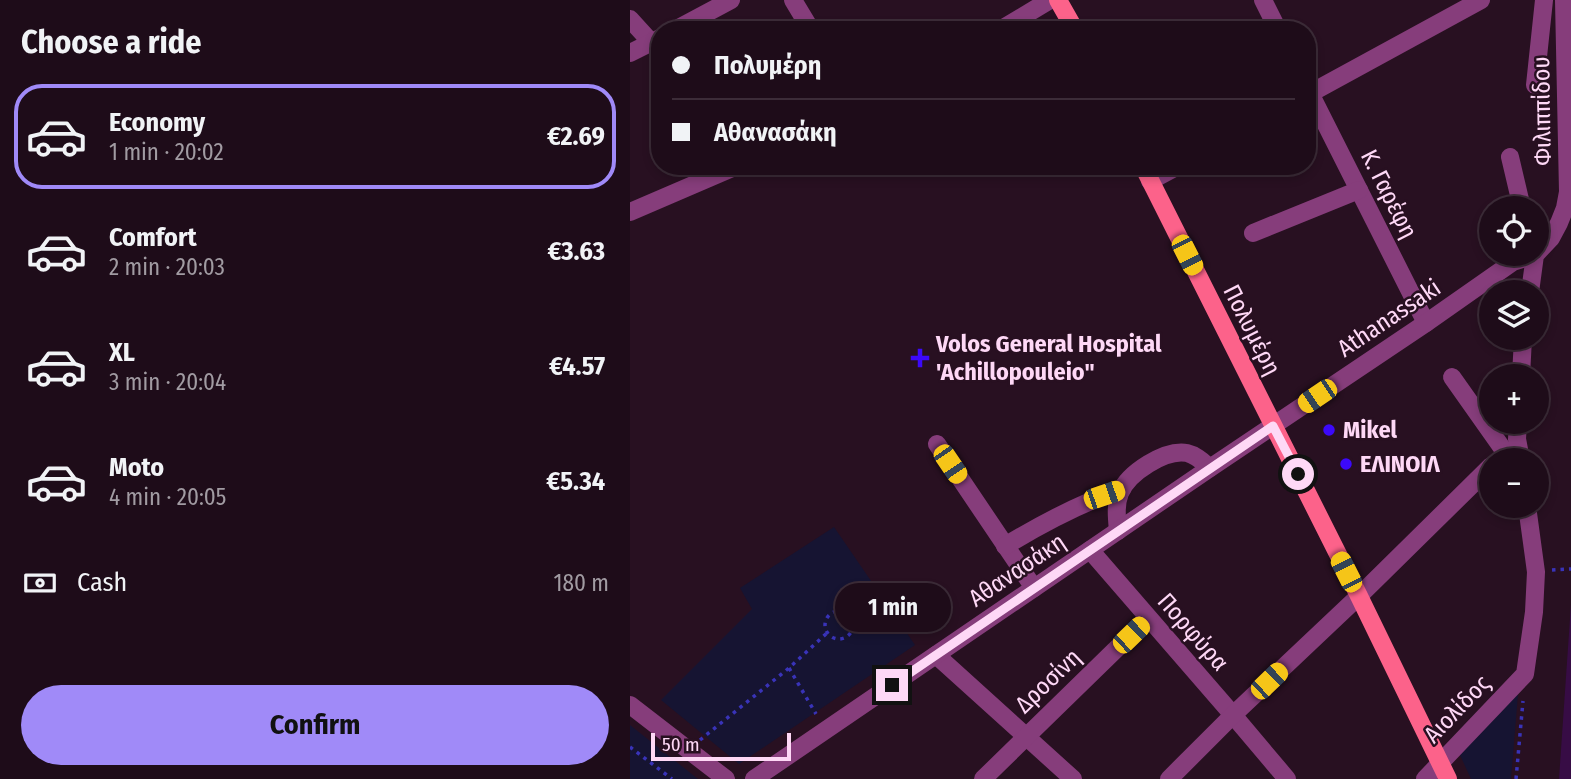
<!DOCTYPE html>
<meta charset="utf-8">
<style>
:root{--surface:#1e0c19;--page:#2b1a26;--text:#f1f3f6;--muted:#a19ba2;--line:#3c2c38;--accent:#a08af8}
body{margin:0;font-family:"Fira Sans Condensed",sans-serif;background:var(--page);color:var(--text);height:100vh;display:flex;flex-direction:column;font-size:26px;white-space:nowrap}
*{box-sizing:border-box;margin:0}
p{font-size:23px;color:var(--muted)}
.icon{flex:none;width:38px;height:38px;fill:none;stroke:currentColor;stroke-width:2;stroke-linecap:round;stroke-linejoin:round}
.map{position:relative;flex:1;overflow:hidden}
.sheet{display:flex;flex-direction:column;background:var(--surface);width:630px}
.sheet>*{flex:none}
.banner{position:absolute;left:21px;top:21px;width:665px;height:154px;border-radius:28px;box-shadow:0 4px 10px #0003,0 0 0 2px var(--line);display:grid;align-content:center;height:154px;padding:0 21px;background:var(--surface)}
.fabs{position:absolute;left:849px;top:196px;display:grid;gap:14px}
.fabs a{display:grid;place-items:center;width:70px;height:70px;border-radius:50%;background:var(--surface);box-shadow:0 4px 10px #0003,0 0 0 2px var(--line);font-size:35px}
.scale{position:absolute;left:21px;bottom:18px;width:140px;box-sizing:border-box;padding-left:7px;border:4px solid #fed8f6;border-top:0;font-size:19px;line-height:24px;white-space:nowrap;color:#fed8f6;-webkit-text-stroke:5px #281021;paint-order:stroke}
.end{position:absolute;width:32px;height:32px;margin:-16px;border:9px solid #fed8f6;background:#111;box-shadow:0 0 0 4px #111}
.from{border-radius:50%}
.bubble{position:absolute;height:49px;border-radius:24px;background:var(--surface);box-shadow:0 4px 10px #0003,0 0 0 2px var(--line);font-size:23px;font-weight:700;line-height:49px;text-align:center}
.car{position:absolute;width:21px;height:42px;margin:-21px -10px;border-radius:9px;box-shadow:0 0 5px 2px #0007;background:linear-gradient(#f5c518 24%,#345 0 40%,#f5c518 0 76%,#345 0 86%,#f5c518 0)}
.banner b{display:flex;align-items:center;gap:24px;height:66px;font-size:26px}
.banner b+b{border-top:2px solid var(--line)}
.banner i{width:18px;height:18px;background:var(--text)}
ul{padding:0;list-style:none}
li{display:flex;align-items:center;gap:21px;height:105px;margin:0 14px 10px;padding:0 7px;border:4px solid transparent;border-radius:28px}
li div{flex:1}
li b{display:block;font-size:26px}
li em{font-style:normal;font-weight:700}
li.active{border-color:var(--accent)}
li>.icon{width:63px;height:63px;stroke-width:1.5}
h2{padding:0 21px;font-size:32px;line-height:84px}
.pay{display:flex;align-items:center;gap:18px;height:77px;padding:0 21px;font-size:26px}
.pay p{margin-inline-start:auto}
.button{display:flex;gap:14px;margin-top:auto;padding:14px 21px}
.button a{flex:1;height:80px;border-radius:42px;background:var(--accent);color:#111;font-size:28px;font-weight:700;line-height:80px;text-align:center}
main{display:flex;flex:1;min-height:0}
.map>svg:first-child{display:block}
.green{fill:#161432}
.water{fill:#370c45}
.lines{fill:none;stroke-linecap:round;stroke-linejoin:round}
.path{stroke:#3933b8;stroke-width:3.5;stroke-dasharray:3.5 5;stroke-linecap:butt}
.minor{stroke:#863d7b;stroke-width:18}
.major{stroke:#fc628a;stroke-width:18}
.route{stroke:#fed8f6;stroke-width:9}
.poi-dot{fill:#3c09fa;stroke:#281021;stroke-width:2.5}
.labels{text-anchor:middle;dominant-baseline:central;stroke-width:5;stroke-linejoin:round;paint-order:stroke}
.street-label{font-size:24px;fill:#fed8f6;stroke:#281021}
.poi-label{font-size:24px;font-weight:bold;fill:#fed8f6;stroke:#281021;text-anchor:start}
</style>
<main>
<section class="sheet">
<h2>Choose a ride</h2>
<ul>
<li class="active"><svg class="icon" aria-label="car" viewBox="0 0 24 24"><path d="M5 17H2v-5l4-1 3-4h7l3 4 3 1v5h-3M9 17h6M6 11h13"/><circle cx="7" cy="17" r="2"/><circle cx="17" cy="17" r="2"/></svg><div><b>Economy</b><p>1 min · 20:02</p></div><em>€2.69</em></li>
<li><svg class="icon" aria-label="car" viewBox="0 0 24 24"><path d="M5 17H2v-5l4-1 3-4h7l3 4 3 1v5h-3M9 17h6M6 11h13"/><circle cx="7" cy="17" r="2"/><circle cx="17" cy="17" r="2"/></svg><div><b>Comfort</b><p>2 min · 20:03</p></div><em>€3.63</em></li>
<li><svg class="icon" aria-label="car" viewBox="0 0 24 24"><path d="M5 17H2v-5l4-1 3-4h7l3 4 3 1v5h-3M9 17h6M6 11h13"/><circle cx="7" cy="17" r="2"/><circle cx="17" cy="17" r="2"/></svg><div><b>XL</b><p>3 min · 20:04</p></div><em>€4.57</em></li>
<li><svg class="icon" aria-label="car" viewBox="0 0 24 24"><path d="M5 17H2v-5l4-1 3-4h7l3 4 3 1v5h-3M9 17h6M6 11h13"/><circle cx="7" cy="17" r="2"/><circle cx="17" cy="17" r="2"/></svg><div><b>Moto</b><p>4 min · 20:05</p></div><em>€5.34</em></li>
</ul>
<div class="pay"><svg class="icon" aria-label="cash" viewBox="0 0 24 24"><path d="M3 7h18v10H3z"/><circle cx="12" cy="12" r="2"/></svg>Cash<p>180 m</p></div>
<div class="button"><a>Confirm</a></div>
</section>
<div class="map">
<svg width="941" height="779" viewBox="0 0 941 779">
<rect width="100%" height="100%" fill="#281021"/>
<g class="green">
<path d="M204,527L285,645L109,764L31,700L122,609L110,588Z"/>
<path d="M888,694L881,779H841L830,755Z"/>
<path d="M0,725L68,779H0Z"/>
</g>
<path class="water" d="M941,600V779H929L941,604Z"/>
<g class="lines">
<g class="path">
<path d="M922,570L941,569"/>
<circle cx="209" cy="625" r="14"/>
<path d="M221,616L248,591"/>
<path d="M159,668L186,714"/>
<path d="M70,740L159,668L197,633"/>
<path d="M0,747L42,779"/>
<path d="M886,779L893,701"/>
</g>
<g class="minor">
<path d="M163,0L181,30"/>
<path d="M633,0L648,30"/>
<path d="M0,19L30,52"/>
<path d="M45,30L101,0"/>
<path d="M370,30L420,0"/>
<path d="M0,53L30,38"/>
<path d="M905,85L914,0"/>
<path d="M677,87L796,323"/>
<path d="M677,95L851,0"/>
<path d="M880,157L892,208"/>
<path d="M520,181L548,166"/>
<path d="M0,212L107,166"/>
<path d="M623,233L729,190"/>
<path d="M900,292L905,255L921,238L929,223L935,208L938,192L934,0"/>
<path d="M891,376L893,338"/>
<path d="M822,377L875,452"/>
<path d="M888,422L887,439L891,460"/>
<path d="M307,444L404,588"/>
<path d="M488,531C487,519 485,505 490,493C498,473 535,449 557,453C566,455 573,462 580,468"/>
<path d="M375,546C413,523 450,503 492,489"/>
<path d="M460,550L603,715L657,779"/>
<path d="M306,655L443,779"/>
<path d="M0,705L96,779"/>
<path d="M124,779L580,468L796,323L883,262L905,255L904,254"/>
<path d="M353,779L518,618"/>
<path d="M539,779L603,715L729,596L861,466"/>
<path d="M795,779L895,674L904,612L906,572L897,506"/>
</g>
<g class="major">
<path d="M428,0L445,30"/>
<path d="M513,166L729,596L818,779"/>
</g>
</g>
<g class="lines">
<path class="route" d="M262,685L643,426L668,474"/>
</g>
<g class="poi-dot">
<path d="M286.5 347.5h7v7h7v7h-7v7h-7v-7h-7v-7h7z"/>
<circle cx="699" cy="430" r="7"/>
<circle cx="716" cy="464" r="7"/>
</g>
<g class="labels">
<g class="street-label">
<text transform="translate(912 111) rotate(-91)">Φιλιππίδου</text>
<text transform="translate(759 194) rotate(63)">Κ. Γαρέφη</text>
<text transform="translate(759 318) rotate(-34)">Athanassaki</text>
<text transform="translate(622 330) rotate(63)">Πολυμέρη</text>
<text transform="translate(387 570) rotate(-34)">Αθανασάκη</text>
<text transform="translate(563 632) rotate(49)">Πορφύρα</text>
<text transform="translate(418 681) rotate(-44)">Δροσίνη</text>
<text transform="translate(827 709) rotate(-46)">Αιολίδος</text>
</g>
<g class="poi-label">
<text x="306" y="344">Volos General Hospital<tspan x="306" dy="28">'Achillopouleio"</tspan></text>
<text x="713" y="430">Mikel</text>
<text x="730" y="464">ΕΛΙΝΟΙΛ</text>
</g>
</g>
</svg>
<div class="fabs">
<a><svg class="icon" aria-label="locate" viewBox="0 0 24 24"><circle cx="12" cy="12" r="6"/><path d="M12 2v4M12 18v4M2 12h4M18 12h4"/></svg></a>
<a><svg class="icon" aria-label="layers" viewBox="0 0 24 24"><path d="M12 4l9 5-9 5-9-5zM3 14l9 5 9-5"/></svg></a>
<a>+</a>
<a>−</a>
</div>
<div class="scale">50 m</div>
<i class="end from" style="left:668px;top:474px"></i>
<i class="end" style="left:262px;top:685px"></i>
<div class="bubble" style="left:205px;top:583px;width:116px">1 min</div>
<i class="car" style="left:557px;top:255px;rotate:153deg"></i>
<i class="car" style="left:687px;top:396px;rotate:236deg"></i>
<i class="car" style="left:320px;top:464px;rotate:146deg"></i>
<i class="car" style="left:474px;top:495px;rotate:71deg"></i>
<i class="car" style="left:716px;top:572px;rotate:333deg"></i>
<i class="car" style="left:501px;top:635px;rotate:46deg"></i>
<i class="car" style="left:639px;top:681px;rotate:46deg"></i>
<div class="banner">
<b><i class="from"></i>Πολυμέρη</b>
<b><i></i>Αθανασάκη</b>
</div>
</div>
</main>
